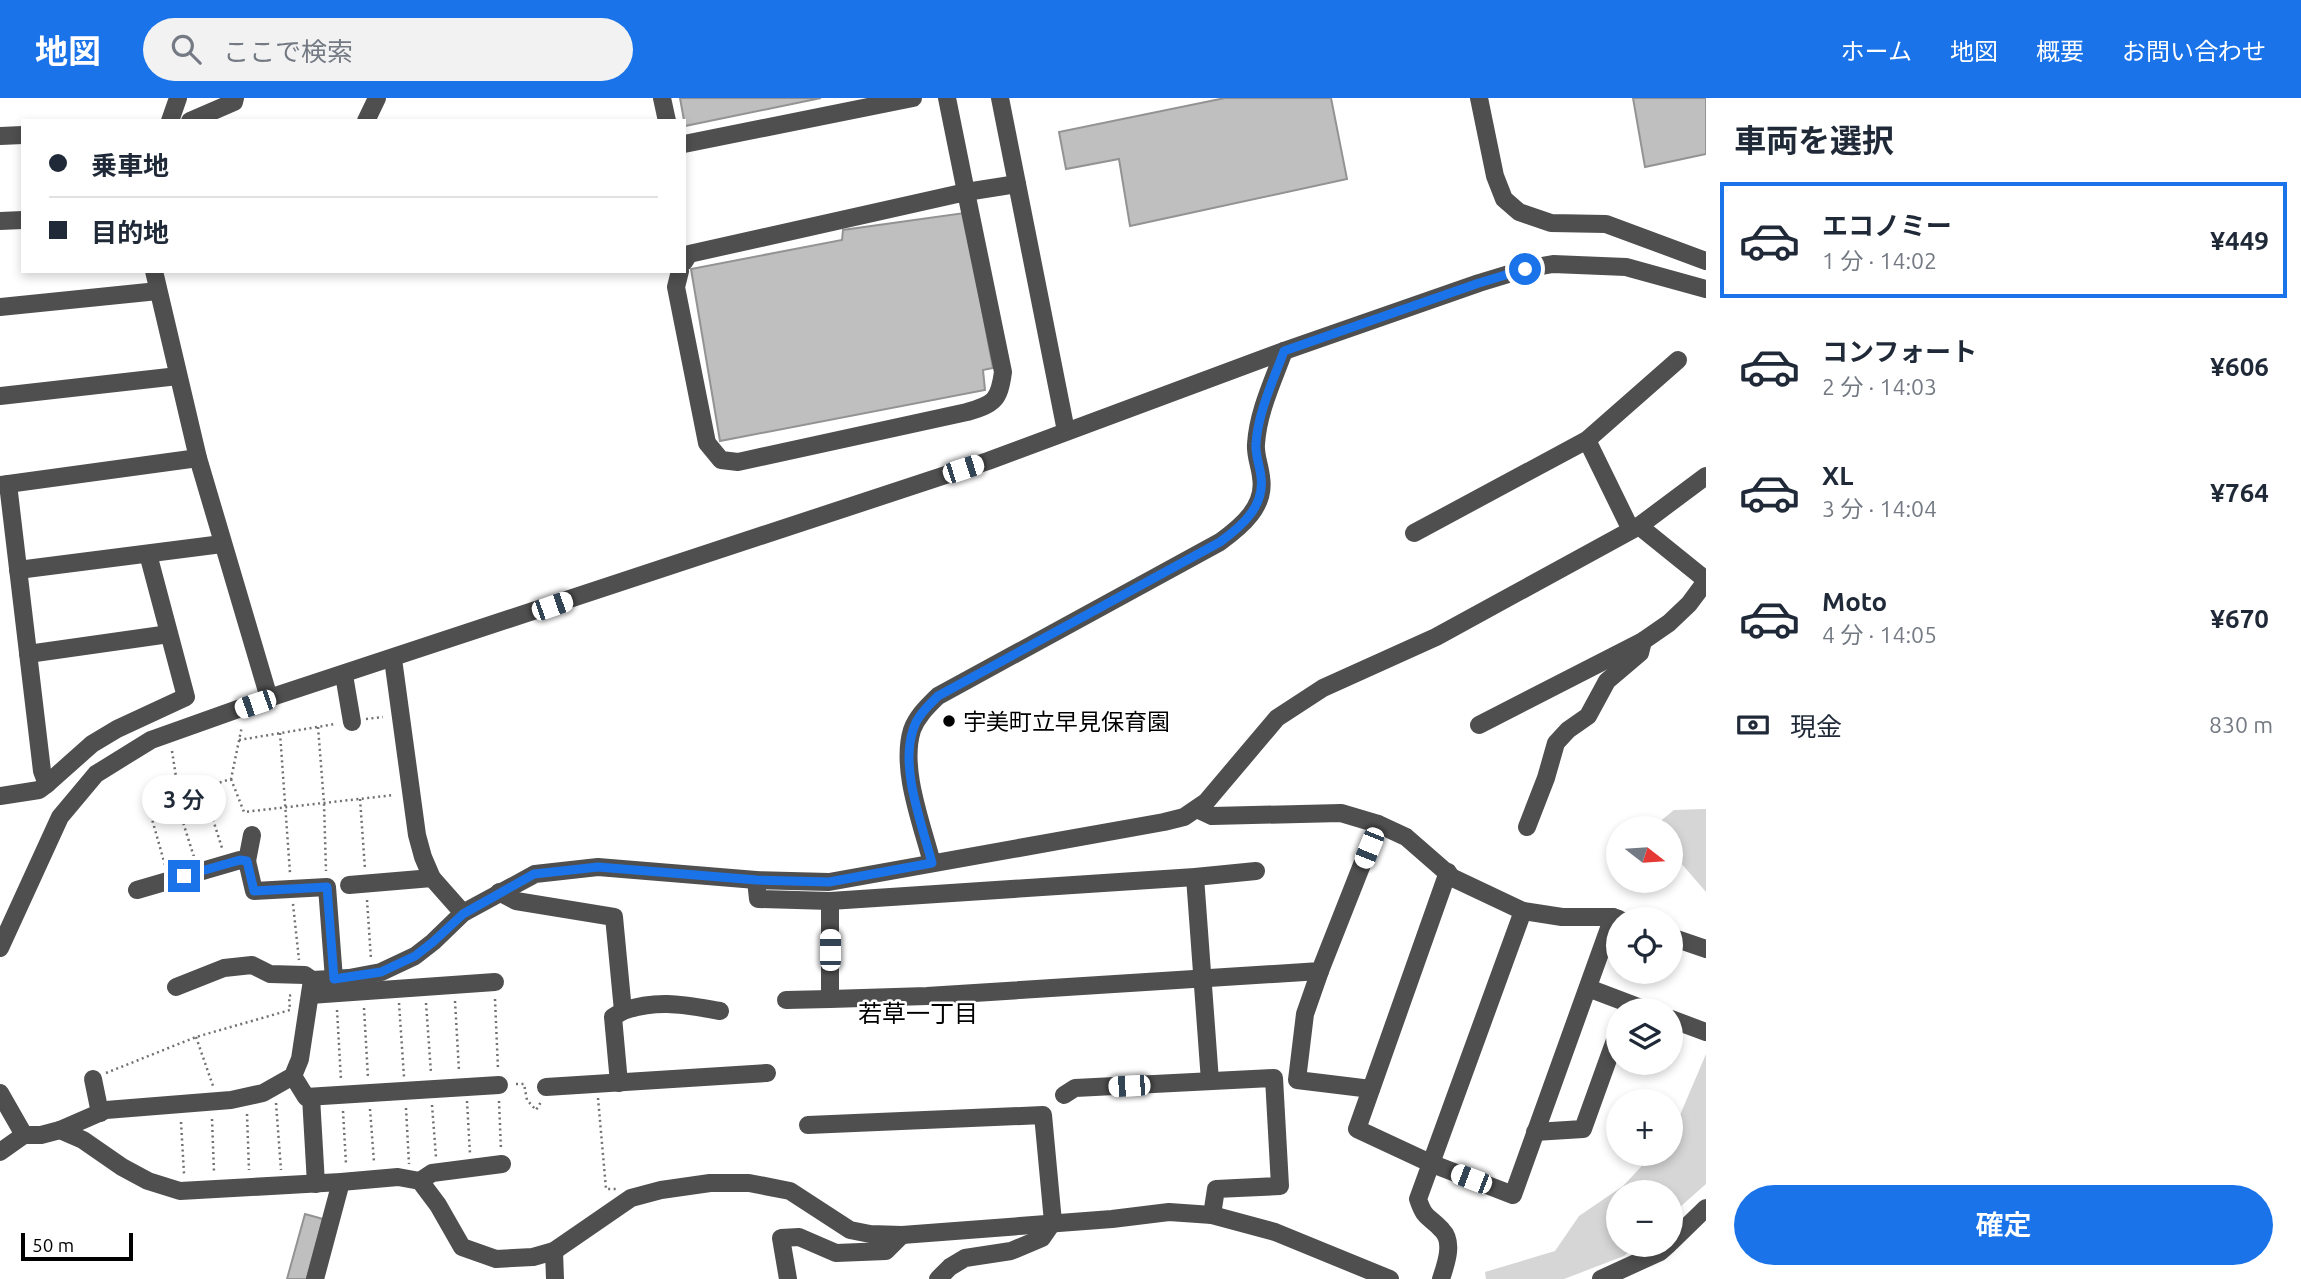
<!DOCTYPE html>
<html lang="ja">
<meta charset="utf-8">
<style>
:root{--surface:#fff;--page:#f2f2f3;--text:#1f2937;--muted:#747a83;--line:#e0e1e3;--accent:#1a73e8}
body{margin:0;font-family:Ubuntu,"Noto Sans JP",sans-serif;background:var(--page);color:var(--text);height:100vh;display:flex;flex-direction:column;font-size:26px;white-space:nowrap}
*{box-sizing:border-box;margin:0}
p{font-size:23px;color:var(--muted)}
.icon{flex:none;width:38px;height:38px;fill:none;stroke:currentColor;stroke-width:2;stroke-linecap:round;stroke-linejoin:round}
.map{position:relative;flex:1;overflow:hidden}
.details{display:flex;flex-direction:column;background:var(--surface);width:595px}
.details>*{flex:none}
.top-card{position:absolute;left:21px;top:21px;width:665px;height:154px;border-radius:0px;box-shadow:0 4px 10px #0003;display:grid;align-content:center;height:154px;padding:0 28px;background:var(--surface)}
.needle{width:46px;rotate:107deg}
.tools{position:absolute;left:1606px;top:718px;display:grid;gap:14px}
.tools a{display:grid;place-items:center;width:77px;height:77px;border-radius:50%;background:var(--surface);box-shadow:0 4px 10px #0003;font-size:35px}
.scale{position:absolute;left:21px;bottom:18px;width:112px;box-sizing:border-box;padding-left:7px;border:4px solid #000;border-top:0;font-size:19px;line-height:24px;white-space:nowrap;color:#000;-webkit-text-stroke:5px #fff;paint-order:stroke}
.end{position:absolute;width:32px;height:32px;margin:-16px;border:9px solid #1a73e8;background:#fff;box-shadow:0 0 0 4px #fff}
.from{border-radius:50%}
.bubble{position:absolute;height:49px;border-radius:24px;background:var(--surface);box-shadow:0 4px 10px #0003;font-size:23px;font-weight:600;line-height:49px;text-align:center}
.car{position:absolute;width:21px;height:42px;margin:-21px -10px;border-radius:9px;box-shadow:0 0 5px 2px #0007;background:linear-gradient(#fff 24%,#345 0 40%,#fff 0 76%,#345 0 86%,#fff 0)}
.top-card b{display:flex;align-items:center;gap:24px;height:66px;font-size:26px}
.top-card b+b{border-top:2px solid var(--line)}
.top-card i{width:18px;height:18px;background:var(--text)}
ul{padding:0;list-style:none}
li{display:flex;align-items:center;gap:21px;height:116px;margin:0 14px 10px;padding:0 14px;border:4px solid transparent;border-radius:0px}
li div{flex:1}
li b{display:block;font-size:26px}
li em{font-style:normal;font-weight:600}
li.on{border-color:var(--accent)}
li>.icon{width:63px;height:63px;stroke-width:1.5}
h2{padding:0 28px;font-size:32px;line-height:84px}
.pay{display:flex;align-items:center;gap:18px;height:77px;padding:0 28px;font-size:26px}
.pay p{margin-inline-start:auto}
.cta{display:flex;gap:14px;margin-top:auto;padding:14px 28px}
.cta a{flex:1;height:80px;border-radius:42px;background:var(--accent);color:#fff;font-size:28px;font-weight:600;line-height:80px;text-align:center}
header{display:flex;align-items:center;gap:42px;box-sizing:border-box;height:98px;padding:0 35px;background:var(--accent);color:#fff}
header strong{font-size:33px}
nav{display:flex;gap:38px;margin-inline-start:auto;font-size:24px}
.search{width:490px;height:63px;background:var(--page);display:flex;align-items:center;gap:18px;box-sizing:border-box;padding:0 24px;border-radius:38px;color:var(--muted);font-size:26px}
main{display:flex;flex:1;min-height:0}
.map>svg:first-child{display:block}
.green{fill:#d6d6d6}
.building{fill:#bfbfbf;stroke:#939393;stroke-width:2}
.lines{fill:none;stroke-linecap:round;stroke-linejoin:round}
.path{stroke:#717171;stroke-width:2.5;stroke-dasharray:2 3.5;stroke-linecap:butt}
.minor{stroke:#4f4f4f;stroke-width:18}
.route{stroke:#1a73e8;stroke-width:9}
.poi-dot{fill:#000;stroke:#fff;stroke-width:2.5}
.labels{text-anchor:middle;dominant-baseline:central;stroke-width:5;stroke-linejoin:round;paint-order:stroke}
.poi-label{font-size:23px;fill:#000;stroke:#fff;text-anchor:start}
.neighbourhood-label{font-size:24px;fill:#000;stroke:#fff}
</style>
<header>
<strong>地図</strong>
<div class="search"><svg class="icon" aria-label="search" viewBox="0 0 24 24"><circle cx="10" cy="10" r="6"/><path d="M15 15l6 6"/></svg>ここで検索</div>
<nav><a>ホーム</a><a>地図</a><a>概要</a><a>お問い合わせ</a></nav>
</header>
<main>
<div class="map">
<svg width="1706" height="1181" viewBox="0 0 1706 1181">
<rect width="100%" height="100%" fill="#fff"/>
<g class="green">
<path d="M1706,711V794L1674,757H1671V730H1652L1674,712Z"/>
<path d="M1706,956V1086L1671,1117V1094H1619V1146H1638L1624,1158L1564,1181H1486L1485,1174L1555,1153L1579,1118L1623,1088L1654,1055H1671V1038Z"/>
</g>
<g class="building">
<path d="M680,0H821L685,28Z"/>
<path d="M1225,0H1331L1347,81L1130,128L1119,61L1066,71L1059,34Z"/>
<path d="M1633,0H1706V56L1645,69Z"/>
<path d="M964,115L993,270L983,272L985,292L720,343L691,171L842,142L843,132Z"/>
<path d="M305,1116L323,1121L307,1181H287Z"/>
</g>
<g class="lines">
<g class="path">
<path d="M366,621L383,619"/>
<path d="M318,629L324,705L326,773"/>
<path d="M280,635L290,775"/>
<path d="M239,642L335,626"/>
<path d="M172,653L179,698"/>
<path d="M231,681L244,714L394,697"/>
<path d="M203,690L222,750"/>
<path d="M175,699L194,759"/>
<path d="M360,701L365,771"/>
<path d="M165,767L148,707L231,681L242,628"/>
<path d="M367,802L371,861"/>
<path d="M293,806L299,862"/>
<path d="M495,901L498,971"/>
<path d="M455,903L459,973"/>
<path d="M399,905L404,979"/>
<path d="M426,905L431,975"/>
<path d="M364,910L368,980"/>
<path d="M337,912L341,982"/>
<path d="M196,939L213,988"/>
<path d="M106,975L196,939L290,912L289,898L294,896"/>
<path d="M516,986H524L527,1002L536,1012L541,1004"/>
<path d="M598,1000L606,1091H616"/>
<path d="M467,1003L470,1056"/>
<path d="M499,1003L501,1052"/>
<path d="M276,1005L281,1072"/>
<path d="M432,1007L436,1059"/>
<path d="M406,1010L409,1066"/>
<path d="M370,1011L374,1064"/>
<path d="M343,1013L346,1066"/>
<path d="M247,1016L249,1072"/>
<path d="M212,1021L214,1074"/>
<path d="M181,1024L184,1076"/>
</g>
<g class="minor">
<path d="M662,0L667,23"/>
<path d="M947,0L966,94L1017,86"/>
<path d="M1000,0L1066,333"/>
<path d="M1479,0L1495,78L1504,101L1519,114L1551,125L1606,126L1706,163"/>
<path d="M170,23L178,0"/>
<path d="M190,23L234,4L235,0"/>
<path d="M366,23L377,0"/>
<path d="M0,38L23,37"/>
<path d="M684,46L913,0"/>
<path d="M0,123L23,122"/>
<path d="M154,173L198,360L269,600"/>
<path d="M680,173L676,189L707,345L721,362L738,364L967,314C994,306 999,303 1003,274L966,94L689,156L684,164"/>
<path d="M0,209L158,193"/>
<path d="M0,298L178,278"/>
<path d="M1587,342L1631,432"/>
<path d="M0,387L198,360"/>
<path d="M1639,428L1706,482"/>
<path d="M1414,435L1587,342L1678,262"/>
<path d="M18,472L222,446"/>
<path d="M28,556L169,536"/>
<path d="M393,561L417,737L423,759L432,780L463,815"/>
<path d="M344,577L352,624"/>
<path d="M1479,627L1643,543L1669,525L1689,506L1706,483"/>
<path d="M47,686L92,646L117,631L186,599L148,456"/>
<path d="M0,698L39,692L47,686L42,673L8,386"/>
<path d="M1197,711L1212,718L1341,715L1378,726L1406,739L1453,780L1523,813L1562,819H1613L1619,821"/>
<path d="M1527,729L1546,680L1556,645L1568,632L1588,618L1607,583L1640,555L1643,543"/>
<path d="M247,763L252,737"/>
<path d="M932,765C922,726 900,671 912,632C917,618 928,608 938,598L1220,444C1242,428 1266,408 1261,379C1260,368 1255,357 1256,346C1258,314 1273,283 1284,253"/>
<path d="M1448,774L1357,1031L1430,1065L1513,1097L1613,819"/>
<path d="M1195,779L1210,983"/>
<path d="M756,782L758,801L830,803V901L927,898L1320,873L1378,726"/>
<path d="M349,787L432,780"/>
<path d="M137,792L240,762L247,763L254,793L327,789L334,881"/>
<path d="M499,794L516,803L614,819L623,913L613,919L619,985"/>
<path d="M830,803L1195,779L1256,773"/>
<path d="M1671,839L1706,851"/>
<path d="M0,850L60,719L96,676L151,642L269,600L988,363L1284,253L1479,185L1525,171L1553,166L1626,169L1706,191"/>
<path d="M1320,873L1305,916L1297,982L1371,991"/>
<path d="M176,889L224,870L252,867L270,876L305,877L312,882"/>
<path d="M1588,890L1646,912"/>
<path d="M310,897L495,884"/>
<path d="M786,902L830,901"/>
<path d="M623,913C659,901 684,907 720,913"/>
<path d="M1671,921L1706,934"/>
<path d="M293,978L306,999L499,987"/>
<path d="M93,981L100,1015"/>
<path d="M546,989L767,975"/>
<path d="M0,995L24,1037L0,1054"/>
<path d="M1064,997L1075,990L1274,980L1280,1088L1216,1091L1212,1117"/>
<path d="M311,999L316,1086"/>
<path d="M808,1027L1043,1017L1053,1124L1042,1140L1011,1153L965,1160L950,1169L938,1181"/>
<path d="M60,1032L106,1012L231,1002L263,995L293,978L300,961L312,882L349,880L381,874L415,858L433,844L463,815L535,776L598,769L756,782L829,784L1164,724L1184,719L1206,704L1277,620L1323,590L1436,539L1639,428L1706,378"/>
<path d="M1535,1034L1583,1031L1619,931"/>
<path d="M24,1037H41L60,1032L83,1042L122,1069L148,1083L180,1093L341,1084L398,1079L420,1083L438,1107L462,1149L496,1161L533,1159L554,1153L631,1100L661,1092L710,1085H749L790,1093L850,1132L870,1136L902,1137L1112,1121L1169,1114L1212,1117L1275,1134L1390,1181"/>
<path d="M420,1083L432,1075L502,1066"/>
<path d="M1671,1144L1706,1110"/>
<path d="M554,1153L555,1181"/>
<path d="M315,1181L341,1084"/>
<path d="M788,1181L781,1140L799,1139L836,1155L886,1153L902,1137"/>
<path d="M1441,1181C1446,1166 1454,1144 1442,1132C1428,1117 1425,1122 1418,1101L1523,813"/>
<path d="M1601,1181L1660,1154L1669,1146"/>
</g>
</g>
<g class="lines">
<path class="route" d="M184,778L240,762L247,763L254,793L327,789L334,881L381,874L415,858L433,844L463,816L534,776L598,769L757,782L829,784L932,765C922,726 900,671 913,632C917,618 928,608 938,598L1220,444C1242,428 1265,408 1261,379C1260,368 1255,357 1256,346C1258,314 1273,283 1284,253L1479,185L1525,171"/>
</g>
<circle class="poi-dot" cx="949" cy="623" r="7"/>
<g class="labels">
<g class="poi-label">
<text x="963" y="623">宇美町立早見保育園</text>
</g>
<g class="neighbourhood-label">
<text x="918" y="915">若草一丁目</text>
</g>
</g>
</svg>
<div class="tools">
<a><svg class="needle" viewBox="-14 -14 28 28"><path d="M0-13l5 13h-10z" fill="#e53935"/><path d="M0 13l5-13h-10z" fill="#747a83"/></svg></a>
<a><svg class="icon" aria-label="locate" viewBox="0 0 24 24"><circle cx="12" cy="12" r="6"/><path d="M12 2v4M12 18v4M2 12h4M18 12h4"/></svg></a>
<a><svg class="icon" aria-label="layers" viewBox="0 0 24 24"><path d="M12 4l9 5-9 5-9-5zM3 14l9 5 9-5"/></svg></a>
<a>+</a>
<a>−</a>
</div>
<div class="scale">50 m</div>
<i class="end from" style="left:1525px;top:171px"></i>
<i class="end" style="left:184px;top:778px"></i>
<div class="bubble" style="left:142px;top:677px;width:84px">3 分</div>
<i class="car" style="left:963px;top:371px;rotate:72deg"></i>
<i class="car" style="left:552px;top:508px;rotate:71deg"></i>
<i class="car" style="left:255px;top:606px;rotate:251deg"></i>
<i class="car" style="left:1369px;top:750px;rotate:202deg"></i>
<i class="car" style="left:830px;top:852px;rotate:0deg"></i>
<i class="car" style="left:1129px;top:988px;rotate:267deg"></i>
<i class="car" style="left:1471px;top:1081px;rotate:291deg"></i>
<div class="top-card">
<b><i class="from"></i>乗車地</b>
<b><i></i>目的地</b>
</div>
</div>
<section class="details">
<h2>車両を選択</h2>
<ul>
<li class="on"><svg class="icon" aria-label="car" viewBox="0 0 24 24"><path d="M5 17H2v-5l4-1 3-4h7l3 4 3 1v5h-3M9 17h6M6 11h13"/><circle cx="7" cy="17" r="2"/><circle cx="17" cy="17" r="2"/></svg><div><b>エコノミー</b><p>1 分 · 14:02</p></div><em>¥449</em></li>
<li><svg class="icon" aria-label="car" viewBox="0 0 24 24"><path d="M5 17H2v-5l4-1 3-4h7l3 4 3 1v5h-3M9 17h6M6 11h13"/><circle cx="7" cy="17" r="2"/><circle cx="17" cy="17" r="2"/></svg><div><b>コンフォート</b><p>2 分 · 14:03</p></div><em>¥606</em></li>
<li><svg class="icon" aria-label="car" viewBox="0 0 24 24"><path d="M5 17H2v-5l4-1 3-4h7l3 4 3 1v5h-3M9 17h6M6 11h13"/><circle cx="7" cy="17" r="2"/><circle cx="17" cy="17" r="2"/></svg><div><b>XL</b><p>3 分 · 14:04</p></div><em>¥764</em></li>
<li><svg class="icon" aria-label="car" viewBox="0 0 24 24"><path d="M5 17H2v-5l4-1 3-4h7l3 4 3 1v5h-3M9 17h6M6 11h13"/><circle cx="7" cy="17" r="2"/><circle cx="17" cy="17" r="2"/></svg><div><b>Moto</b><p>4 分 · 14:05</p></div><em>¥670</em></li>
</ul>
<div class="pay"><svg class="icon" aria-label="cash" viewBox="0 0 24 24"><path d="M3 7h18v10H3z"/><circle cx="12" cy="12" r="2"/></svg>現金<p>830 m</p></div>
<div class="cta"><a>確定</a></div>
</section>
</main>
